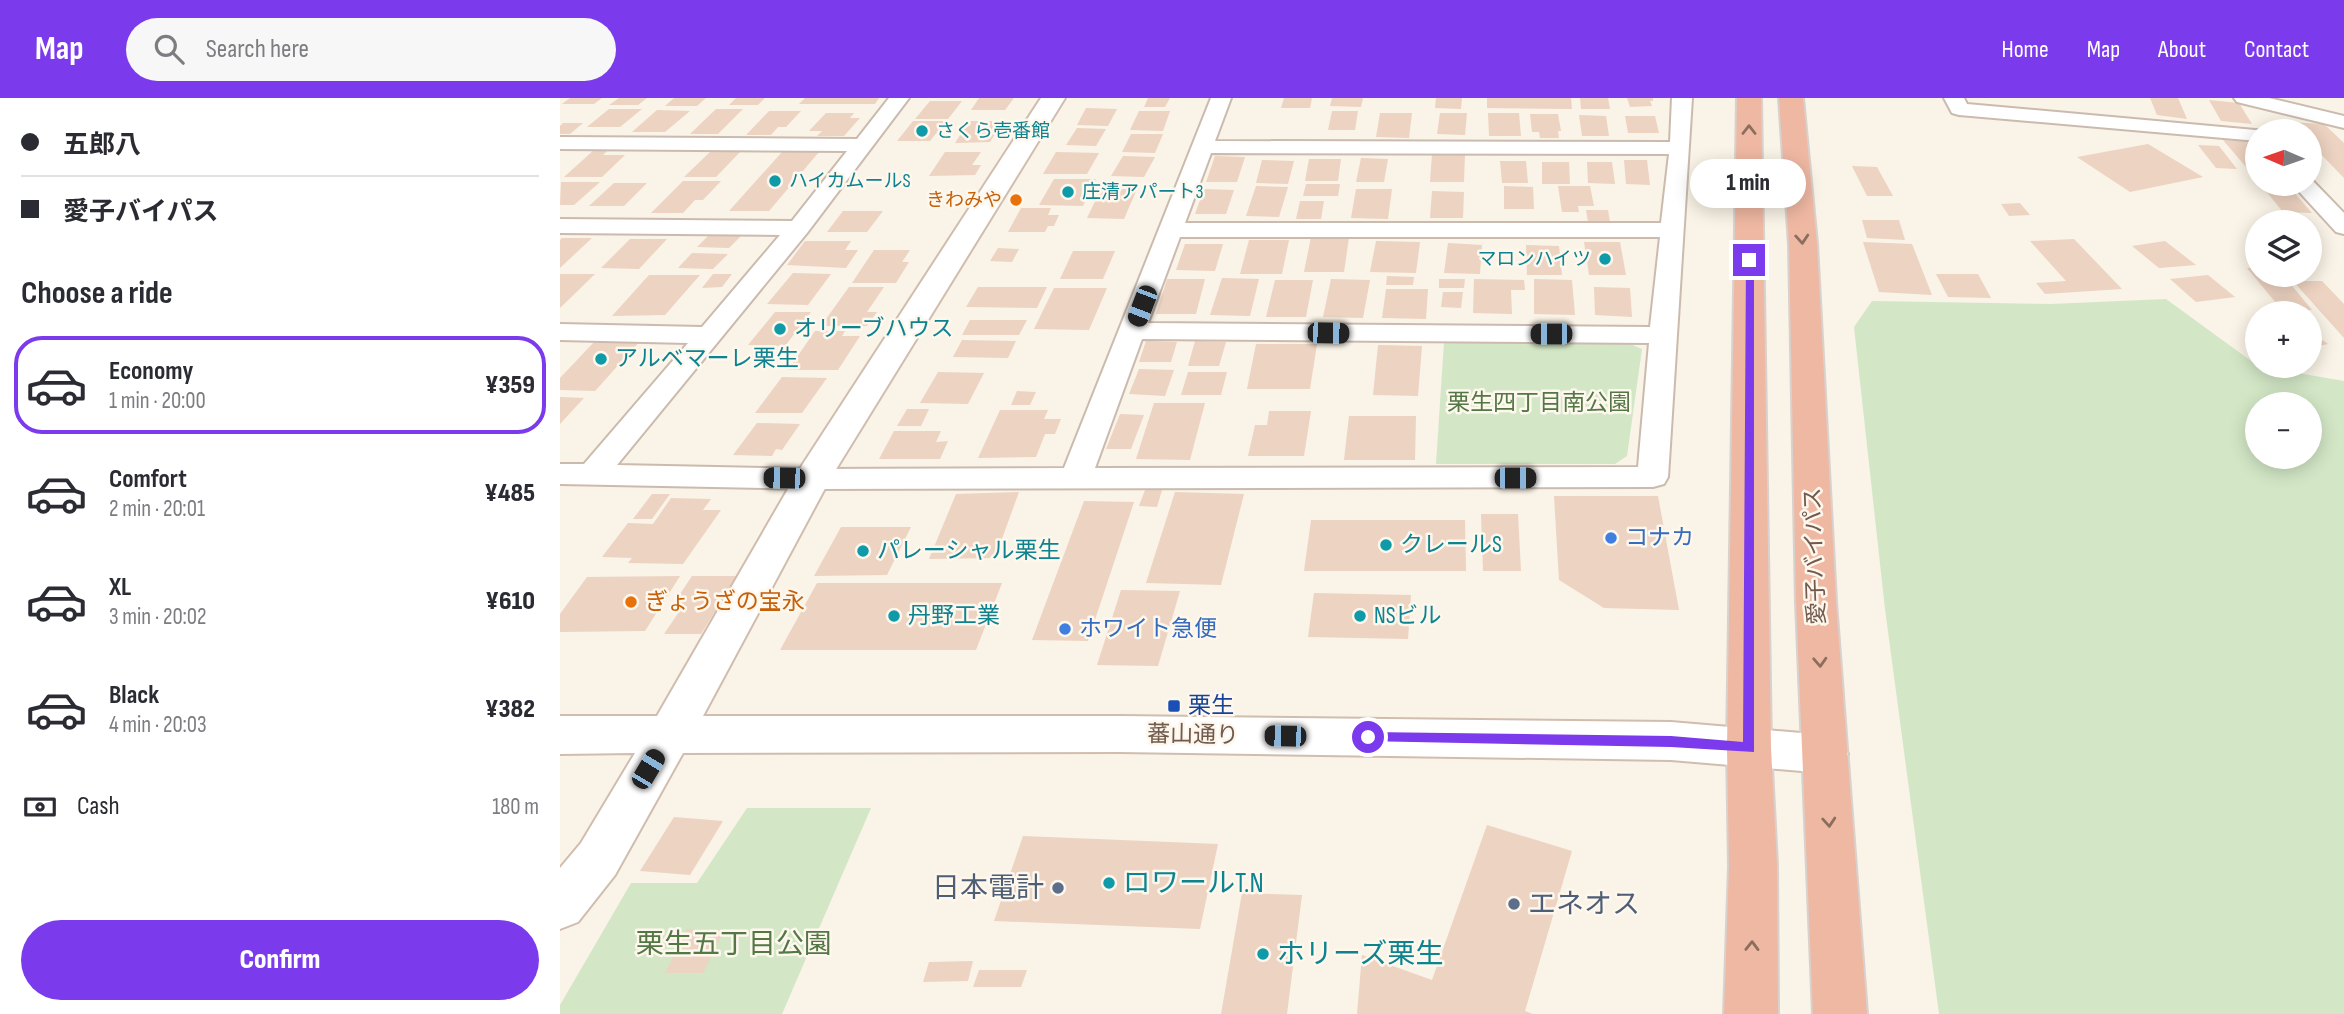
<!DOCTYPE html>
<meta charset="utf-8">
<style>
:root{--surface:#fff;--page:#f7f7f7;--text:#2b2b33;--muted:#7c7c81;--line:#e1e1e2;--accent:#7c3aed}
body{margin:0;font-family:"Sofia Sans Condensed","Noto Sans JP",sans-serif;background:var(--page);color:var(--text);height:100vh;display:flex;flex-direction:column;font-size:26px;white-space:nowrap}
*{box-sizing:border-box;margin:0}
p{font-size:23px;color:var(--muted)}
.icon{flex:none;width:38px;height:38px;fill:none;stroke:currentColor;stroke-width:2;stroke-linecap:round;stroke-linejoin:round}
.map{position:relative;flex:1;overflow:hidden}
.sheet{display:flex;flex-direction:column;background:var(--surface);width:560px}
.sheet>*{flex:none}
.hud{display:grid;align-content:center;height:154px;padding:0 21px;background:var(--surface)}
.needle{width:46px;rotate:272deg}
.controls{position:absolute;left:1685px;top:21px;display:grid;gap:14px}
.controls a{display:grid;place-items:center;width:77px;height:77px;border-radius:50%;background:var(--surface);box-shadow:0 4px 18px #0003;font-size:35px}
.end{position:absolute;width:32px;height:32px;margin:-16px;border:9px solid #7c3aed;background:#fff;box-shadow:0 0 0 4px #fff}
.from{border-radius:50%}
.bubble{position:absolute;height:49px;border-radius:24px;background:var(--surface);box-shadow:0 4px 18px #0003;font-size:23px;font-weight:800;line-height:49px;text-align:center}
.car{position:absolute;width:21px;height:42px;margin:-21px -10px;border-radius:9px;box-shadow:0 0 5px 2px #0007;background:linear-gradient(#222 24%,#8ab4d8 0 40%,#222 0 76%,#8ab4d8 0 86%,#222 0)}
.hud b{display:flex;align-items:center;gap:24px;height:66px;font-size:26px}
.hud b+b{border-top:2px solid var(--line)}
.hud i{width:18px;height:18px;background:var(--text)}
ul{padding:0;list-style:none}
li{display:flex;align-items:center;gap:21px;height:98px;margin:0 14px 10px;padding:0 7px;border:4px solid transparent;border-radius:28px}
li div{flex:1}
li b{display:block;font-size:26px}
li em{font-style:normal;font-weight:800}
li.selected{border-color:var(--accent)}
li>.icon{width:63px;height:63px;stroke-width:1.5}
h2{padding:0 21px;font-size:32px;line-height:84px}
.pay{display:flex;align-items:center;gap:18px;height:77px;padding:0 21px;font-size:26px}
.pay p{margin-inline-start:auto}
.primary-button{display:flex;gap:14px;margin-top:auto;padding:14px 21px}
.primary-button a{flex:1;height:80px;border-radius:42px;background:var(--accent);color:#fff;font-size:28px;font-weight:800;line-height:80px;text-align:center}
header{display:flex;align-items:center;gap:42px;box-sizing:border-box;height:98px;padding:0 35px;background:var(--accent);color:#fff}
header strong{font-size:33px}
nav{display:flex;gap:38px;margin-inline-start:auto;font-size:24px}
.search{width:490px;height:63px;background:var(--page);display:flex;align-items:center;gap:18px;box-sizing:border-box;padding:0 24px;border-radius:38px;color:var(--muted);font-size:26px}
main{display:flex;flex:1;min-height:0}
.map>svg:first-child{display:block}
.green{fill:#d3e7c6;fill-rule:evenodd}
.building{fill:#edd3c1}
.lines{fill:none;stroke-linecap:round;stroke-linejoin:round}
.street-casing{stroke:#cbbbae;stroke-width:4}
.secondary-casing{stroke:#d0bdae;stroke-width:4}
.highway-casing{stroke:#d8d1cd;stroke-width:4}
.street{fill:#fff;fill-rule:evenodd}
.secondary{fill:#fff;fill-rule:evenodd}
.highway{fill:#efb8a3;fill-rule:evenodd}
.oneway{stroke:#8b6e5e}
.route{fill:#7c3aed}
.culture-dot{fill:#0f9aa8;stroke:#fdf7ed;stroke-width:2.5}
.food-dot{fill:#e8710a;stroke:#fdf7ed;stroke-width:2.5}
.shop-dot{fill:#3f7fe0;stroke:#fdf7ed;stroke-width:2.5}
.transit-dot{fill:#1a4fb4;stroke:#fdf7ed;stroke-width:2.5}
.service-dot{fill:#5c6f8a;stroke:#fdf7ed;stroke-width:2.5}
.labels{text-anchor:middle;dominant-baseline:central;stroke-width:5;stroke-linejoin:round;paint-order:stroke}
.far-culture-label{font-size:19px;fill:#0d838f;stroke:#fdf7ed;text-anchor:start}
.far-food-label{font-size:19px;fill:#c56008;stroke:#fdf7ed;text-anchor:end}
.culture-label{font-size:23px;fill:#0d838f;stroke:#fdf7ed;text-anchor:start}
.park-label{font-size:23px;fill:#547746;stroke:#fdf7ed}
.shop-label{font-size:23px;fill:#366cbe;stroke:#fdf7ed;text-anchor:start}
.street-label{font-size:23px;fill:#725b4d;stroke:#fdf7ed}
.food-label{font-size:23px;fill:#c56008;stroke:#fdf7ed;text-anchor:start}
.transit-label{font-size:23px;fill:#164399;stroke:#fdf7ed;text-anchor:start}
.near-culture-label{font-size:28px;fill:#0d838f;stroke:#fdf7ed;text-anchor:start}
.near-service-label{font-size:28px;fill:#4e5e75;stroke:#fdf7ed;text-anchor:end}
.near-park-label{font-size:28px;fill:#547746;stroke:#fdf7ed}
</style>
<header>
<strong>Map</strong>
<div class="search"><svg class="icon" aria-label="search" viewBox="0 0 24 24"><circle cx="10" cy="10" r="6"/><path d="M15 15l6 6"/></svg>Search here</div>
<nav><a>Home</a><a>Map</a><a>About</a><a>Contact</a></nav>
</header>
<main>
<section class="sheet">
<div class="hud">
<b><i class="from"></i>五郎八</b>
<b><i></i>愛子バイパス</b>
</div>
<h2>Choose a ride</h2>
<ul>
<li class="selected"><svg class="icon" aria-label="car" viewBox="0 0 24 24"><path d="M5 17H2v-5l4-1 3-4h7l3 4 3 1v5h-3M9 17h6M6 11h13"/><circle cx="7" cy="17" r="2"/><circle cx="17" cy="17" r="2"/></svg><div><b>Economy</b><p>1 min · 20:00</p></div><em>¥359</em></li>
<li><svg class="icon" aria-label="car" viewBox="0 0 24 24"><path d="M5 17H2v-5l4-1 3-4h7l3 4 3 1v5h-3M9 17h6M6 11h13"/><circle cx="7" cy="17" r="2"/><circle cx="17" cy="17" r="2"/></svg><div><b>Comfort</b><p>2 min · 20:01</p></div><em>¥485</em></li>
<li><svg class="icon" aria-label="car" viewBox="0 0 24 24"><path d="M5 17H2v-5l4-1 3-4h7l3 4 3 1v5h-3M9 17h6M6 11h13"/><circle cx="7" cy="17" r="2"/><circle cx="17" cy="17" r="2"/></svg><div><b>XL</b><p>3 min · 20:02</p></div><em>¥610</em></li>
<li><svg class="icon" aria-label="car" viewBox="0 0 24 24"><path d="M5 17H2v-5l4-1 3-4h7l3 4 3 1v5h-3M9 17h6M6 11h13"/><circle cx="7" cy="17" r="2"/><circle cx="17" cy="17" r="2"/></svg><div><b>Black</b><p>4 min · 20:03</p></div><em>¥382</em></li>
</ul>
<div class="pay"><svg class="icon" aria-label="cash" viewBox="0 0 24 24"><path d="M3 7h18v10H3z"/><circle cx="12" cy="12" r="2"/></svg>Cash<p>180 m</p></div>
<div class="primary-button"><a>Confirm</a></div>
</section>
<div class="map">
<svg width="1784" height="916" viewBox="0 0 1784 916">
<rect width="100%" height="100%" fill="#faf3e7"/>
<g class="green">
<path d="M1606,201L1698,268L1784,283V916H1379L1325,511L1294,229L1312,203L1491,206ZM1698,306H1750V359H1698Z"/>
<path d="M884,244L1068,245L1082,251L1067,358L1055,366H876Z"/>
<path d="M187,710H311L222,916H0V907L71,785H137Z"/>
</g>
<g class="building">
<path d="M10,0H42L34,6H2Z"/>
<path d="M59,0H87L78,7H49Z"/>
<path d="M114,0H146L137,8H105Z"/>
<path d="M176,0H205L198,7H169Z"/>
<path d="M245,0H319L315,6H239Z"/>
<path d="M419,0H454L445,12H411Z"/>
<path d="M588,0H610L605,9H584Z"/>
<path d="M724,0H752L750,10H721Z"/>
<path d="M772,0H803L801,9L770,8Z"/>
<path d="M876,0H902L901,11L875,10Z"/>
<path d="M927,0H1011L1012,11L927,10Z"/>
<path d="M1020,0H1048L1050,11H1021Z"/>
<path d="M1067,0H1093V3H1090L1092,8L1070,9Z"/>
<path d="M1590,0H1618L1627,21L1597,17Z"/>
<path d="M1649,2L1679,5L1692,26L1661,23Z"/>
<path d="M370,3H402L388,21H355Z"/>
<path d="M526,10L557,11L548,28L517,27Z"/>
<path d="M49,11H82L60,29H27Z"/>
<path d="M156,11H183L158,36H130Z"/>
<path d="M97,12L130,13L105,34H72Z"/>
<path d="M209,13H241L226,29H218L211,37H186Z"/>
<path d="M579,13H610L603,33L570,32Z"/>
<path d="M772,13H798L795,32H768Z"/>
<path d="M266,15H294L290,20H300L284,38H257L262,33H249Z"/>
<path d="M820,15H852L849,40L816,39Z"/>
<path d="M880,15H907L905,37L877,36Z"/>
<path d="M928,15H959L961,38H929Z"/>
<path d="M970,16H998L1001,33H998L999,40H980L979,34H972Z"/>
<path d="M1019,17L1046,18L1049,38H1022Z"/>
<path d="M1065,18H1095L1099,35H1068Z"/>
<path d="M353,23H386L370,43H337Z"/>
<path d="M409,23H443L430,44L395,45Z"/>
<path d="M1730,24L1764,26L1784,45V80L1750,45V33H1739Z"/>
<path d="M3,25H23L10,36H0V28Z"/>
<path d="M517,30L546,31L536,48L506,47Z"/>
<path d="M571,36H603L595,55L562,54Z"/>
<path d="M1663,42L1690,43L1698,52V83Z"/>
<path d="M1588,46L1643,79L1570,94L1517,59Z"/>
<path d="M1638,47L1659,48L1677,71L1656,70Z"/>
<path d="M49,51L43,57H65L42,79H4L34,52Z"/>
<path d="M150,54H180L156,79H124Z"/>
<path d="M222,54H259L209,113H169Z"/>
<path d="M385,54H421L412,67H421L415,77L369,78Z"/>
<path d="M496,54L539,55L527,76H483Z"/>
<path d="M872,56H905L904,84H870Z"/>
<path d="M563,58L595,59L584,79L551,78Z"/>
<path d="M655,58L685,59L677,84H646Z"/>
<path d="M801,60L828,61L824,84H796Z"/>
<path d="M749,61H781L778,83H745Z"/>
<path d="M702,62L734,63L728,86L696,85Z"/>
<path d="M1064,62H1087L1090,87L1066,86Z"/>
<path d="M940,63H966L968,85H942Z"/>
<path d="M982,64H1009L1010,86H982Z"/>
<path d="M1027,64H1052L1055,86L1028,85Z"/>
<path d="M1292,68L1317,69L1333,98H1307Z"/>
<path d="M494,81H536L523,108L479,107Z"/>
<path d="M123,83H161L143,102H135L123,115H91Z"/>
<path d="M1,84H40L14,107H0Z"/>
<path d="M54,85H87L64,108H29Z"/>
<path d="M746,86H780L778,98H743Z"/>
<path d="M1700,86H1727L1752,115L1723,114Z"/>
<path d="M696,88L728,89L719,119L686,118Z"/>
<path d="M944,88L973,89L974,111H944Z"/>
<path d="M998,88H1030L1034,108H1018L1019,114H1002Z"/>
<path d="M541,91H577L564,121L527,120Z"/>
<path d="M644,91L674,92L666,116H635Z"/>
<path d="M796,91H832L828,121L791,120Z"/>
<path d="M872,93L904,94L903,120H870Z"/>
<path d="M740,103H764L761,121H736Z"/>
<path d="M1460,105L1470,117L1449,118L1441,106Z"/>
<path d="M461,110H491L488,117H499L494,128H488L485,134H448Z"/>
<path d="M1026,112H1048L1050,124H1028Z"/>
<path d="M283,113H323L307,134H267Z"/>
<path d="M1302,122H1339L1345,142L1307,140Z"/>
<path d="M152,134L184,135L169,150L137,149Z"/>
<path d="M751,139L789,140L784,174H744Z"/>
<path d="M2,140H32L0,170V142Z"/>
<path d="M70,141H107L79,171L41,170Z"/>
<path d="M1514,141L1562,191L1485,196L1476,185L1506,183L1470,143Z"/>
<path d="M689,142H729L722,176H680Z"/>
<path d="M245,143H291L285,152H298L286,170L227,167Z"/>
<path d="M816,143L860,144L856,175L810,174Z"/>
<path d="M1605,143L1636,167L1599,170L1572,148Z"/>
<path d="M1024,144H1060L1066,177H1029Z"/>
<path d="M1303,144L1352,146L1372,197L1319,194Z"/>
<path d="M888,145L922,147L920,176L884,175Z"/>
<path d="M625,146H663L655,173L616,172Z"/>
<path d="M966,147L999,148L1002,177H967Z"/>
<path d="M438,150L459,151L452,164L430,163Z"/>
<path d="M314,152H350L342,164H349L336,185H292Z"/>
<path d="M513,153H555L543,181H500Z"/>
<path d="M132,155L168,156L153,171L118,170Z"/>
<path d="M1687,170H1698V177H1723L1752,212L1721,211Z"/>
<path d="M233,175L271,176L248,207L207,206Z"/>
<path d="M0,176H35L0,210Z"/>
<path d="M153,176H172L162,189L142,190Z"/>
<path d="M1376,176H1418L1431,200L1388,199Z"/>
<path d="M89,177H140L105,217L52,218Z"/>
<path d="M1648,177L1675,199L1636,204L1610,181Z"/>
<path d="M827,178L854,179L853,187H826Z"/>
<path d="M662,180L699,181L690,218L650,217Z"/>
<path d="M607,181H645L636,216H596Z"/>
<path d="M771,181L810,182L803,220L763,219Z"/>
<path d="M879,181H905L904,190H879Z"/>
<path d="M914,181L964,182L965,192H951L952,216L913,215Z"/>
<path d="M974,181L1012,182L1015,217L974,216Z"/>
<path d="M715,182H753L746,219H706Z"/>
<path d="M1733,183H1762L1784,206V240Z"/>
<path d="M289,189H324L307,214H317L307,228H261Z"/>
<path d="M418,189H487L477,210L406,209Z"/>
<path d="M1034,189L1070,190L1072,219L1035,217Z"/>
<path d="M494,190H547L529,232L474,231Z"/>
<path d="M826,191H868L866,221L822,220Z"/>
<path d="M883,194H903L901,210L881,209Z"/>
<path d="M215,214H251L225,248L188,247Z"/>
<path d="M410,222H467L459,237H402Z"/>
<path d="M255,233H285L282,238H300L278,272H228Z"/>
<path d="M1750,233L1768,246L1750,250Z"/>
<path d="M36,242H81L35,293L0,292V280Z"/>
<path d="M402,242L456,243L448,260L393,259Z"/>
<path d="M586,243L617,244L611,264H579Z"/>
<path d="M635,243L666,244L659,268H628Z"/>
<path d="M696,246H757L750,291H687Z"/>
<path d="M818,247L862,248L858,298L813,297Z"/>
<path d="M579,271L614,272L605,298L569,296Z"/>
<path d="M378,274L424,275L408,306L360,305Z"/>
<path d="M628,274H667L661,297H621Z"/>
<path d="M222,279L267,280L242,315H195Z"/>
<path d="M457,293L476,294L470,307H451Z"/>
<path d="M0,299L24,300L0,326Z"/>
<path d="M594,305H645L630,362L576,361Z"/>
<path d="M347,311H369L361,328H337Z"/>
<path d="M440,312H488L484,321H501L495,336H485L476,359L418,360Z"/>
<path d="M709,313H751L744,358H688L695,327H707Z"/>
<path d="M560,316L584,317L571,351H546Z"/>
<path d="M789,318H856L855,362H784Z"/>
<path d="M197,325L240,326L222,352L216,351L212,358L173,357Z"/>
<path d="M334,333H381L376,344L388,343L380,361H319Z"/>
<path d="M585,392H602L597,409L579,408Z"/>
<path d="M459,394L435,460L369,461L396,396Z"/>
<path d="M615,394L684,396L661,487L586,485Z"/>
<path d="M92,396H110L92,421H73Z"/>
<path d="M994,398H1098L1119,512L1044,510L999,482Z"/>
<path d="M111,400L151,401L143,412H161L123,466L68,465L72,460L42,459L68,425L93,426Z"/>
<path d="M524,403L574,404L528,543L472,542Z"/>
<path d="M921,416H958L961,473H923Z"/>
<path d="M751,422H905L906,473H744Z"/>
<path d="M281,429H351L327,477L254,478Z"/>
<path d="M120,478L85,533L0,534V516L27,479Z"/>
<path d="M132,478H177L141,536H104L121,511H110Z"/>
<path d="M257,485H442L416,552H220Z"/>
<path d="M561,492L620,493L598,568L537,567Z"/>
<path d="M754,495L851,497L848,541L748,539Z"/>
<path d="M114,719L163,723L130,777L80,773Z"/>
<path d="M927,727L1012,753L965,913L973,916H797L802,857L872,882Z"/>
<path d="M463,738L658,746L640,831L434,823Z"/>
<path d="M682,795L742,797L727,916H661Z"/>
<path d="M127,831L164,832L143,875H105Z"/>
<path d="M413,863L408,883L363,884L369,864Z"/>
<path d="M419,872H467L461,889H413Z"/>
</g>
<g class="lines">
<g class="street-casing">
<g id="street">
<path d="M329,0H349L247,135L57,367L252,371L504,370L651,0H671L655,43L1110,44L1112,0H1132L1108,379L1104,386L1093,389L252,391L0,386V366H24L128,245L0,242V226L142,229L220,137L0,135V121L232,123L287,53L0,51V39L297,41ZM651,55L1109,56L1101,125H625ZM620,139H1100L1090,229L588,225ZM582,241L1089,245L1078,369L535,370Z"/>
<path d="M1384,0H1404L1407,6L1706,33H1698V43L1399,17L1392,15Z"/>
<path d="M1674,0H1709L1784,18V30L1677,4Z"/>
<path d="M1751,81L1784,115V136L1776,134L1732,86H1750Z"/>
</g>
</g>
<g class="secondary-casing">
<path id="secondary" d="M481,0H505L270,381L143,618H559L1111,624L1265,637L1281,643L1288,656L1281,669L1265,675L1111,662L559,654L123,655L55,777L18,824L0,831V770L21,745L75,655L0,656V618H97L239,372Z"/>
</g>
<g class="highway-casing">
<g id="highway">
<path d="M1177,0H1201L1211,650L1217,768L1218,916H1164L1169,768L1167,650Z"/>
<path d="M1219,0H1243L1257,146L1276,504L1307,916H1253L1236,504L1229,146Z"/>
</g>
</g>
<use href="#street" class="street"/>
<use href="#secondary" class="secondary"/>
<use href="#highway" class="highway"/>
</g>
<defs><path id="oneway-chevron" d="M-2-3.5L2.5 0L-2 3.5" fill="none" stroke-width="1.6" stroke-linecap="round" stroke-linejoin="round" transform="scale(1.75)"/></defs>
<g class="oneway">
<use href="#oneway-chevron" transform="translate(1189 32) rotate(-90)"/>
<use href="#oneway-chevron" transform="translate(1242 141) rotate(86)"/>
<use href="#oneway-chevron" transform="translate(1260 564) rotate(87)"/>
<use href="#oneway-chevron" transform="translate(1269 724) rotate(86)"/>
<use href="#oneway-chevron" transform="translate(1192 848) rotate(-89)"/>
</g>
<path class="route" d="M1186,161L1194,162V654L1111,649L803,643V636L808,634L1111,638L1183,644Z"/>
<g class="culture-dot">
<circle cx="362" cy="33" r="7"/>
<circle cx="215" cy="83" r="7"/>
<circle cx="508" cy="94" r="7"/>
<circle cx="1045" cy="161" r="7"/>
<circle cx="220" cy="231" r="7"/>
<circle cx="41" cy="261" r="7"/>
<circle cx="826" cy="447" r="7"/>
<circle cx="303" cy="453" r="7"/>
<circle cx="334" cy="518" r="7"/>
<circle cx="800" cy="518" r="7"/>
<circle cx="549" cy="785" r="7"/>
<circle cx="703" cy="856" r="7"/>
</g>
<g class="food-dot">
<circle cx="456" cy="102" r="7"/>
<circle cx="71" cy="504" r="7"/>
</g>
<g class="shop-dot">
<circle cx="1051" cy="440" r="7"/>
<circle cx="505" cy="531" r="7"/>
</g>
<rect class="transit-dot" x="607" y="601" width="14" height="14" rx="3.5"/>
<g class="service-dot">
<circle cx="498" cy="790" r="7"/>
<circle cx="954" cy="806" r="7"/>
</g>
<g class="labels">
<g class="far-culture-label">
<text x="376" y="33">さくら壱番館</text>
<text x="229" y="83">ハイカムールS</text>
<text x="522" y="94">庄清アパート3</text>
<text x="1031" y="161" text-anchor="end">マロンハイツ</text>
</g>
<g class="far-food-label">
<text x="442" y="102">きわみや</text>
</g>
<g class="culture-label">
<text x="234" y="231">オリーブハウス</text>
<text x="55" y="261">アルベマーレ栗生</text>
<text x="840" y="447">クレールS</text>
<text x="317" y="453">パレーシャル栗生</text>
<text x="348" y="518">丹野工業</text>
<text x="814" y="518">NSビル</text>
</g>
<g class="park-label">
<text x="979" y="305">栗生四丁目南公園</text>
</g>
<g class="shop-label">
<text x="1065" y="440">コナカ</text>
<text x="519" y="531">ホワイト急便</text>
</g>
<g class="street-label">
<text transform="translate(1255 458) rotate(-92)">愛子バイパス</text>
<text transform="translate(633 637) rotate(1)">蕃山通り</text>
</g>
<g class="food-label">
<text x="85" y="504">ぎょうざの宝永</text>
</g>
<g class="transit-label">
<text x="628" y="608">栗生</text>
</g>
<g class="near-culture-label">
<text x="563" y="785">ロワールT.N</text>
<text x="717" y="856">ホリーズ栗生</text>
</g>
<g class="near-service-label">
<text x="484" y="790">日本電計</text>
<text x="968" y="806" text-anchor="start">エネオス</text>
</g>
<g class="near-park-label">
<text x="174" y="846">栗生五丁目公園</text>
</g>
</g>
</svg>
<div class="controls">
<a><svg class="needle" viewBox="-14 -14 28 28"><path d="M0-13l5 13h-10z" fill="#e53935"/><path d="M0 13l5-13h-10z" fill="#7c7c81"/></svg></a>
<a><svg class="icon" aria-label="layers" viewBox="0 0 24 24"><path d="M12 4l9 5-9 5-9-5zM3 14l9 5 9-5"/></svg></a>
<a>+</a>
<a>−</a>
</div>
<i class="end from" style="left:808px;top:639px"></i>
<i class="end" style="left:1189px;top:162px"></i>
<div class="bubble" style="left:1130px;top:61px;width:116px">1 min</div>
<i class="car" style="left:582px;top:208px;rotate:201deg"></i>
<i class="car" style="left:768px;top:235px;rotate:91deg"></i>
<i class="car" style="left:991px;top:236px;rotate:270deg"></i>
<i class="car" style="left:224px;top:380px;rotate:271deg"></i>
<i class="car" style="left:955px;top:380px;rotate:90deg"></i>
<i class="car" style="left:725px;top:638px;rotate:271deg"></i>
<i class="car" style="left:88px;top:671px;rotate:31deg"></i>
</div>
</main>
